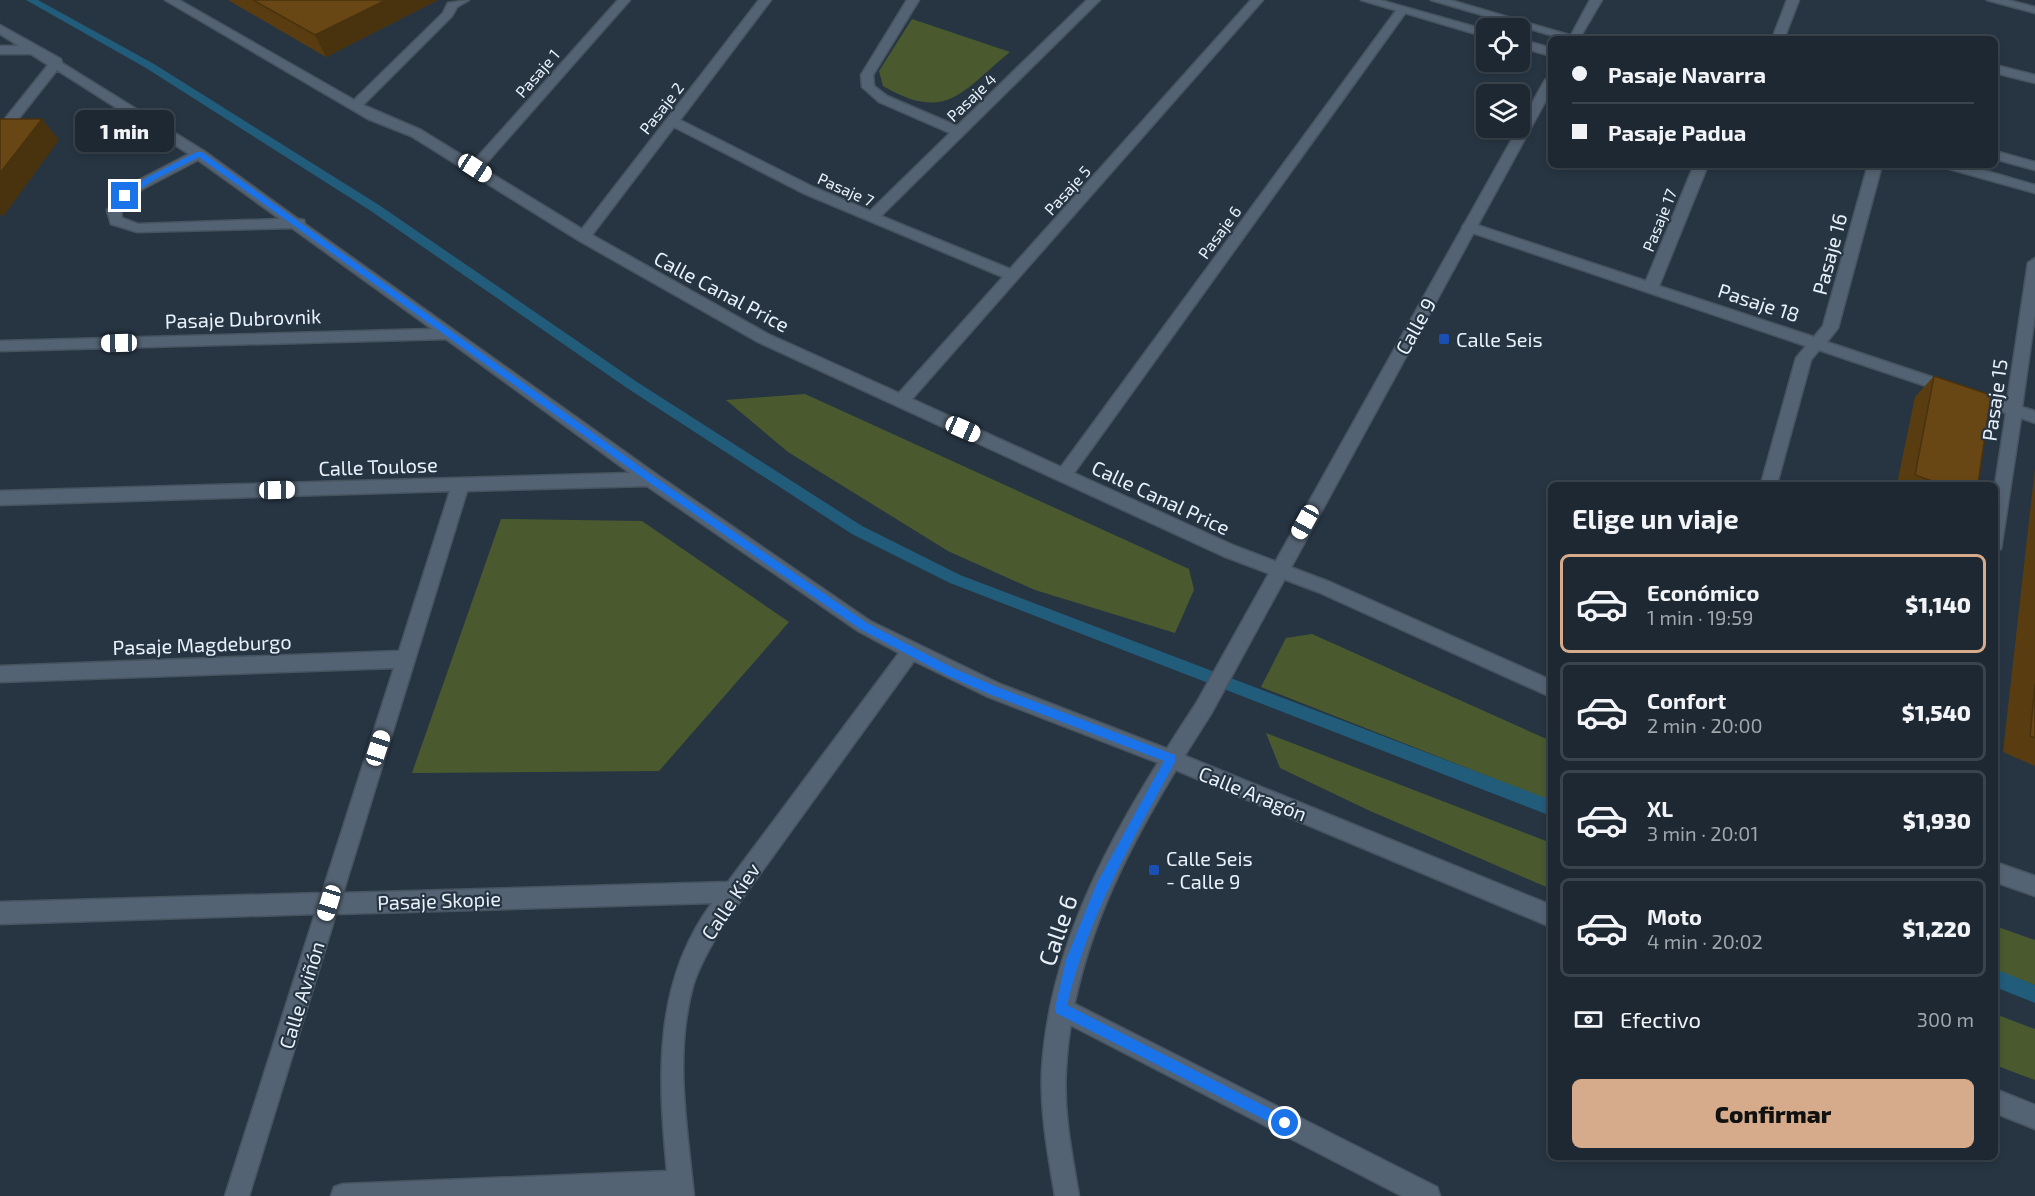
<!DOCTYPE html>
<html lang="es">
<meta charset="utf-8">
<style>
:root{--surface:#1d2832;--page:#2a343e;--text:#f1f3f6;--muted:#a0a6ac;--line:#3b444d;--accent:#d6ab8b}
body{margin:0;font-family:"Exo 2",sans-serif;background:var(--page);color:var(--text);height:100vh;display:flex;flex-direction:column;font-size:22px;white-space:nowrap}
*{box-sizing:border-box;margin:0}
p{font-size:20px;color:var(--muted)}
.icon{flex:none;width:33px;height:33px;fill:none;stroke:currentColor;stroke-width:2;stroke-linecap:round;stroke-linejoin:round}
.map{position:relative;flex:1;overflow:hidden}
.sheet{position:absolute;left:1548px;top:482px;width:450px;height:678px;display:flex;flex-direction:column;background:var(--surface);border-radius:9px;box-shadow:0 3px 9px #0003,0 0 0 2px var(--line)}
.sheet>*{flex:none}
.top-card{position:absolute;left:1548px;top:36px;width:450px;height:132px;border-radius:9px;box-shadow:0 3px 9px #0003,0 0 0 2px var(--line);display:grid;align-content:center;height:132px;padding:0 24px;background:var(--surface)}
.buttons{position:absolute;left:1476px;top:18px;display:grid;gap:12px}
.buttons a{display:grid;place-items:center;width:54px;height:54px;border-radius:9px;background:var(--surface);box-shadow:0 3px 9px #0003,0 0 0 2px var(--line);font-size:30px}
.end{position:absolute;width:27px;height:27px;margin:-14px;border:8px solid #1a73e8;background:#fff;box-shadow:0 0 0 3px #fff}
.from{border-radius:50%}
.bubble{position:absolute;height:42px;border-radius:9px;background:var(--surface);box-shadow:0 3px 9px #0003,0 0 0 2px var(--line);font-size:20px;font-weight:800;line-height:42px;text-align:center}
.car{position:absolute;width:18px;height:36px;margin:-18px -9px;border-radius:8px;box-shadow:0 0 4px 2px #0007;background:linear-gradient(#fff 24%,#345 0 40%,#fff 0 76%,#345 0 86%,#fff 0)}
.top-card b{display:flex;align-items:center;gap:21px;height:57px;font-size:22px}
.top-card b+b{border-top:2px solid var(--line)}
.top-card i{width:15px;height:15px;background:var(--text)}
ul{padding:0;list-style:none}
li{display:flex;align-items:center;gap:18px;height:99px;margin:0 12px 9px;padding:0 12px;border:3px solid var(--line);border-radius:9px}
li div{flex:1}
li b{display:block;font-size:22px}
li em{font-style:normal;font-weight:800}
li.on{border-color:var(--accent)}
li>.icon{width:54px;height:54px;stroke-width:1.5}
h2{padding:0 24px;font-size:27px;line-height:72px}
.pay{display:flex;align-items:center;gap:15px;height:66px;padding:0 24px;font-size:22px}
.pay p{margin-inline-start:auto}
.button{display:flex;gap:12px;margin-top:auto;padding:12px 24px}
.button a{flex:1;height:69px;border-radius:9px;background:var(--accent);color:#111;font-size:24px;font-weight:800;line-height:69px;text-align:center}
.map>svg:first-child{display:block}
.green{fill:#4a5a2e}
.lines{fill:none;stroke-linecap:round;stroke-linejoin:round}
.stream{fill:#215c7b;fill-rule:evenodd}
.street-casing{stroke:#47535f;stroke-width:3}
.secondary-casing{stroke:#47535f;stroke-width:3}
.street{fill:#546373;fill-rule:evenodd}
.secondary{fill:#546373;fill-rule:evenodd}
.wall{fill:#593d11}
.shaded-wall{fill:#49320e}
.building{fill:#684714;stroke:#49320e;stroke-width:1.5}
.route{fill:#1a73e8}
.transit-dot{fill:#1a4fb4;stroke:#273543;stroke-width:2}
.labels{text-anchor:middle;dominant-baseline:central;stroke-width:4.5;stroke-linejoin:round;paint-order:stroke}
.far-street-label{font-size:16px;fill:#e8f1fa;stroke:#273543}
.street-label{font-size:20px;fill:#e8f1fa;stroke:#273543}
.poi-label{font-size:20px;fill:#e8f1fa;stroke:#273543;text-anchor:start}
.near-street-label{font-size:24px;fill:#e8f1fa;stroke:#273543}
</style>
<div class="map">
<svg width="2035" height="1196" viewBox="0 0 2035 1196">
<rect width="100%" height="100%" fill="#273543"/>
<g class="green">
<path d="M912,19L1010,52C961,92 947,123 883,86L879,71Z"/>
<path d="M805,394L1189,569L1194,590L1175,633L1035,590L948,551L788,452L726,400Z"/>
<path d="M501,519L642,521L789,622L659,771L412,773Z"/>
<path d="M1312,634L1551,741V801L1261,687L1286,638Z"/>
<path d="M1266,733L1551,843V889L1368,810L1280,768Z"/>
<path d="M1995,926L2035,940V985L1995,970Z"/>
<path d="M1995,1014L2035,1029V1080L1995,1065Z"/>
</g>
<g class="lines">
<g class="stream">
<path d="M26,0H38L154,64L379,205L637,382L862,526L960,575L1551,800V816L950,583L852,534L627,388L371,211L146,68Z"/>
<path d="M1995,969L2035,985V1003L1995,987Z"/>
</g>
<g class="street-casing">
<g id="street">
<path d="M165,0H179L354,100L443,13L448,3L469,0L457,7L452,16L363,105L421,130L473,162L618,0H630L482,168L582,229L759,0H771L680,120L813,187L870,211L950,133L879,102L862,87L861,75L907,0H919L873,75L874,86L887,96L957,126L1087,0H1100L881,216L1010,269L1251,0H1263L912,399L1061,467L1398,8H1406V12L1074,473L1235,546L1330,582L1551,680V697L1318,592L1223,556L758,342L578,240L411,136L368,119ZM674,127L803,193L1003,277L899,393L768,334L592,235Z"/>
<path d="M1590,0H1602L1579,39H1569Z"/>
<path d="M1787,0H1799L1784,39H1772Z"/>
<path d="M1987,0H2008L2035,7V13Z"/>
<path d="M0,25L61,59L62,63L204,151L298,219L304,220L305,224L656,474L870,621L1000,684L1178,753L1551,905V927L1164,765L986,696L914,661L721,928C711,947 699,965 693,986C674,1054 687,1127 694,1196H331L334,1187L343,1184L667,1171C658,1077 653,983 712,903L336,914L249,1196H225L315,914L0,924V902L322,893L394,668L0,682V666L399,651L450,491L0,505V491L630,473L446,339L0,351V341L432,329L292,228L137,232L111,224L107,210L131,184L189,154L57,70L5,136L0,137V125L48,65L31,54H0V46H19L0,34ZM198,160L280,219L138,224L122,218L121,211L141,190ZM647,486L858,631L899,653L728,882L343,893L467,491Z"/>
<path d="M1995,65L2035,75V83L1995,73Z"/>
<path d="M1694,165H1708L1659,286L1814,337L1823,326L1868,165H1882L1838,328L1827,342L2007,402L2028,263L2035,258V315L2022,407L2035,411V423L2021,418L2001,549L1995,551V485L2006,413L1819,350L1811,360L1777,484H1761L1796,358L1806,346L1464,230L1462,227L1464,224H1474L1646,281Z"/>
<path d="M1995,862L2035,876V896L1995,882Z"/>
<path d="M1061,997L1437,1187L1440,1196H1402L1053,1016L1050,1008L1053,1000Z"/>
<path d="M1995,1089L2035,1105V1129L1995,1113Z"/>
</g>
</g>
<g class="secondary-casing">
<g id="secondary">
<path d="M1361,0H1380L1486,30V37Z"/>
<path d="M1431,0H1450L1583,39H1564Z"/>
<path d="M1520,39L1551,48V56L1520,47Z"/>
<path d="M1551,76V91L1211,714C1141,823 1073,937 1066,1069C1063,1112 1072,1154 1079,1196H1055C1048,1154 1040,1112 1042,1070C1050,933 1124,813 1197,702L1545,80Z"/>
<path d="M1995,151L2035,162V170L1995,159Z"/>
<path d="M1944,165H1966L2035,185V193L1946,168Z"/>
</g>
</g>
<use href="#street" class="street"/>
<use href="#secondary" class="secondary"/>
</g>
<g class="wall">
<path d="M228,0H438L326,57Z"/>
<path d="M1934,376L1978,484H1897L1915,397Z"/>
<path d="M2035,468V766L2003,752Z"/>
</g>
<g class="shaded-wall">
<path d="M386,0H438L326,57L315,35Z"/>
<path d="M42,119L59,140L3,217L0,214V173Z"/>
</g>
<g class="building">
<path d="M253,0H386L315,35Z"/>
<path d="M0,119H42L0,173Z"/>
<path d="M1934,376L1991,395L1978,484H1932V481L1915,475Z"/>
<path d="M2035,684V738L2030,736Z"/>
</g>
<path class="route" d="M197,152H202L653,476L867,623L953,668L997,687L1175,755V762C1131,844 1089,914 1067,1005L1290,1119V1128H1281L1056,1013L1055,1008L1066,960L1097,883L1164,761L989,694L946,675L860,629L647,481L199,157L154,180L127,198L121,196L148,177Z"/>
<g class="transit-dot">
<rect x="1438" y="333" width="12" height="12" rx="3"/>
<rect x="1148" y="864" width="12" height="12" rx="3"/>
</g>
<g class="labels">
<g class="far-street-label">
<text transform="translate(537 73) rotate(-49)">Pasaje 1</text>
<text transform="translate(971 97) rotate(-44)">Pasaje 4</text>
<text transform="translate(661 108) rotate(-52)">Pasaje 2</text>
<text transform="translate(846 189) rotate(24)">Pasaje 7</text>
<text transform="translate(1067 190) rotate(-48)">Pasaje 5</text>
<text transform="translate(1659 220) rotate(-68)">Pasaje 17</text>
<text transform="translate(1219 232) rotate(-54)">Pasaje 6</text>
</g>
<g class="street-label">
<text transform="translate(1829 254) rotate(-75)">Pasaje 16</text>
<text transform="translate(722 291) rotate(28)">Calle Canal Price</text>
<text transform="translate(1759 302) rotate(18)">Pasaje 18</text>
<text transform="translate(243 318) rotate(-2)">Pasaje Dubrovnik</text>
<text transform="translate(1415 326) rotate(-61)">Calle 9</text>
<text transform="translate(1994 400) rotate(-82)">Pasaje 15</text>
<text transform="translate(378 466) rotate(-2)">Calle Toulose</text>
<text transform="translate(1161 497) rotate(25)">Calle Canal Price</text>
<text transform="translate(202 644) rotate(-2)">Pasaje Magdeburgo</text>
<text transform="translate(1253 793) rotate(22)">Calle Aragón</text>
<text transform="translate(439 900) rotate(-2)">Pasaje Skopie</text>
<text transform="translate(730 901) rotate(-56)">Calle Kiev</text>
<text transform="translate(301 995) rotate(-73)">Calle Aviñón</text>
</g>
<g class="poi-label">
<text x="1456" y="339">Calle Seis</text>
<text x="1166" y="858">Calle Seis<tspan x="1166" dy="23">- Calle 9</tspan></text>
</g>
<g class="near-street-label">
<text transform="translate(1057 930) rotate(-71)">Calle 6</text>
</g>
</g>
</svg>
<div class="buttons">
<a><svg class="icon" aria-label="locate" viewBox="0 0 24 24"><circle cx="12" cy="12" r="6"/><path d="M12 2v4M12 18v4M2 12h4M18 12h4"/></svg></a>
<a><svg class="icon" aria-label="layers" viewBox="0 0 24 24"><path d="M12 4l9 5-9 5-9-5zM3 14l9 5 9-5"/></svg></a>
</div>
<i class="end from" style="left:1285px;top:1123px"></i>
<i class="end" style="left:125px;top:196px"></i>
<div class="bubble" style="left:75px;top:110px;width:99px">1 min</div>
<i class="car" style="left:475px;top:168px;rotate:123deg"></i>
<i class="car" style="left:119px;top:343px;rotate:269deg"></i>
<i class="car" style="left:963px;top:429px;rotate:114deg"></i>
<i class="car" style="left:277px;top:490px;rotate:89deg"></i>
<i class="car" style="left:1305px;top:522px;rotate:209deg"></i>
<i class="car" style="left:378px;top:748px;rotate:18deg"></i>
<i class="car" style="left:329px;top:903px;rotate:197deg"></i>
<div class="top-card">
<b><i class="from"></i>Pasaje Navarra</b>
<b><i></i>Pasaje Padua</b>
</div>
<section class="sheet">
<h2>Elige un viaje</h2>
<ul>
<li class="on"><svg class="icon" aria-label="car" viewBox="0 0 24 24"><path d="M5 17H2v-5l4-1 3-4h7l3 4 3 1v5h-3M9 17h6M6 11h13"/><circle cx="7" cy="17" r="2"/><circle cx="17" cy="17" r="2"/></svg><div><b>Económico</b><p>1 min · 19:59</p></div><em>$1,140</em></li>
<li><svg class="icon" aria-label="car" viewBox="0 0 24 24"><path d="M5 17H2v-5l4-1 3-4h7l3 4 3 1v5h-3M9 17h6M6 11h13"/><circle cx="7" cy="17" r="2"/><circle cx="17" cy="17" r="2"/></svg><div><b>Confort</b><p>2 min · 20:00</p></div><em>$1,540</em></li>
<li><svg class="icon" aria-label="car" viewBox="0 0 24 24"><path d="M5 17H2v-5l4-1 3-4h7l3 4 3 1v5h-3M9 17h6M6 11h13"/><circle cx="7" cy="17" r="2"/><circle cx="17" cy="17" r="2"/></svg><div><b>XL</b><p>3 min · 20:01</p></div><em>$1,930</em></li>
<li><svg class="icon" aria-label="car" viewBox="0 0 24 24"><path d="M5 17H2v-5l4-1 3-4h7l3 4 3 1v5h-3M9 17h6M6 11h13"/><circle cx="7" cy="17" r="2"/><circle cx="17" cy="17" r="2"/></svg><div><b>Moto</b><p>4 min · 20:02</p></div><em>$1,220</em></li>
</ul>
<div class="pay"><svg class="icon" aria-label="cash" viewBox="0 0 24 24"><path d="M3 7h18v10H3z"/><circle cx="12" cy="12" r="2"/></svg>Efectivo<p>300 m</p></div>
<div class="button"><a>Confirmar</a></div>
</section>
</div>
